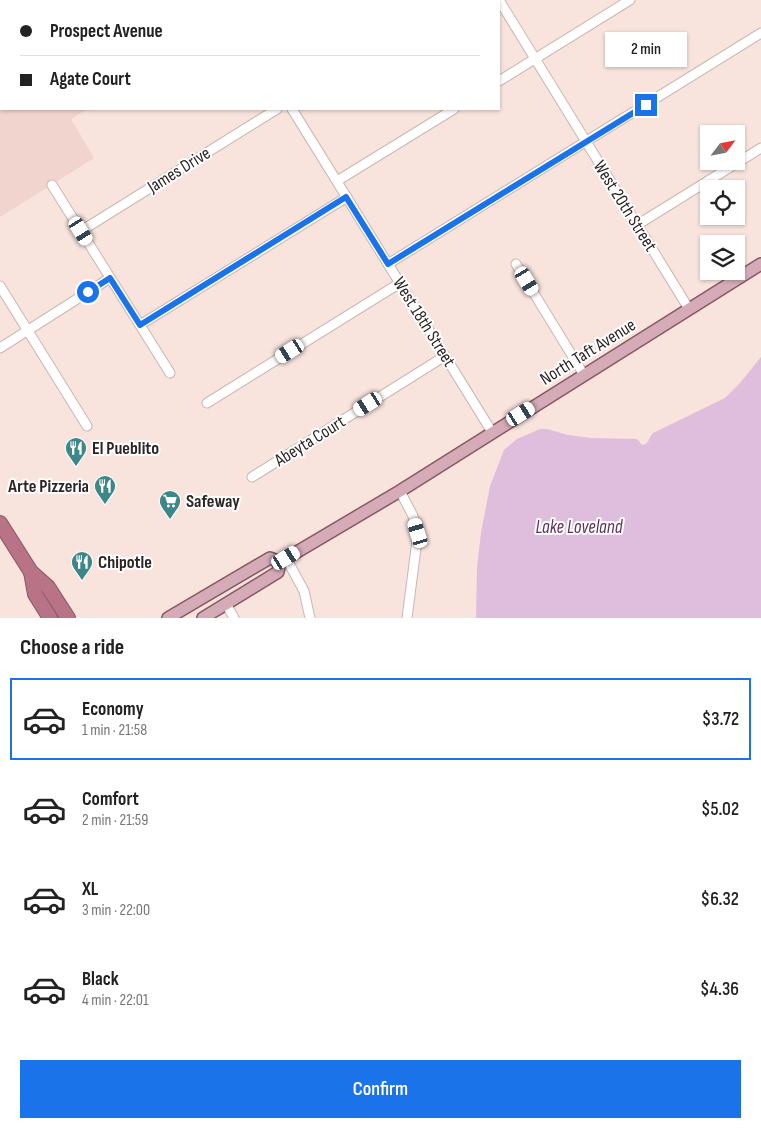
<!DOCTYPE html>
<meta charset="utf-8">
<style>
:root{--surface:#fff;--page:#f6f6f6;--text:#222;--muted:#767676;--line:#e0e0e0;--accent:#1a73e8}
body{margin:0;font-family:"Sofia Sans Condensed",sans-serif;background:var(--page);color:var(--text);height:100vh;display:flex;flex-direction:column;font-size:19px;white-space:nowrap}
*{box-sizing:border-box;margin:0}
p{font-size:16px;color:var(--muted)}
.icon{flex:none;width:28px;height:28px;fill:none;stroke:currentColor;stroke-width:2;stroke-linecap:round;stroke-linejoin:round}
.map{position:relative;height:618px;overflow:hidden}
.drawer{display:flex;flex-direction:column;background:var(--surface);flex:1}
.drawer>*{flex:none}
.top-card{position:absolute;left:0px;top:0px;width:500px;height:110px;box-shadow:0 1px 4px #0004;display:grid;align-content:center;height:110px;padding:0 20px;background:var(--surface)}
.needle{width:32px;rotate:58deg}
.buttons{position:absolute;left:700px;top:125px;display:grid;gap:10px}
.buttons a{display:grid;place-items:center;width:45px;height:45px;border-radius:0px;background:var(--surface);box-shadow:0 1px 4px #0004;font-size:25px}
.end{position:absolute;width:22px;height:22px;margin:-11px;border:6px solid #1a73e8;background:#fff;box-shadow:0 0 0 2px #fff}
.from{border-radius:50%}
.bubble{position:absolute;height:35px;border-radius:0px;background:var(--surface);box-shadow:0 1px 4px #0004;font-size:16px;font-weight:600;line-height:35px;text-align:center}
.car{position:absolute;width:15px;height:30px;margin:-15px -8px;border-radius:6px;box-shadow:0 0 4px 1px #0007;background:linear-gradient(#fff 24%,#345 0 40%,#fff 0 76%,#345 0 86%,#fff 0)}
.top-card b{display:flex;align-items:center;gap:18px;height:48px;font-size:19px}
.top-card b+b{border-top:1px solid var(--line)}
.top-card i{width:12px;height:12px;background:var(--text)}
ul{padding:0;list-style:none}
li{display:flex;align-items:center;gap:15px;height:82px;margin:0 10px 8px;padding:0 10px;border:2px solid transparent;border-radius:0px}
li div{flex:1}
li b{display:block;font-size:19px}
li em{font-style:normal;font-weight:600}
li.on{border-color:var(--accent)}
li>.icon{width:45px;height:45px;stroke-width:1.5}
h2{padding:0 20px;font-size:22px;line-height:60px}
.primary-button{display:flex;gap:10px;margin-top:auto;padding:10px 20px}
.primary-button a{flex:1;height:58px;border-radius:0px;background:var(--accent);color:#fff;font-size:20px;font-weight:600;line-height:58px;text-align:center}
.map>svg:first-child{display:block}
.built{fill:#f1d4cd}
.water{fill:#dfbddc}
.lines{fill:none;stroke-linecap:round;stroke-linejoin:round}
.minor-casing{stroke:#cbb7b2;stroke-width:11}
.major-casing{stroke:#875864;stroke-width:14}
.highway-casing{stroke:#875864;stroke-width:16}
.minor{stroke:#fff;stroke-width:9}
.major{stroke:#d4abb6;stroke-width:11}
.highway{stroke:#b87386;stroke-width:14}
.route{stroke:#1a73e8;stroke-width:6}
.labels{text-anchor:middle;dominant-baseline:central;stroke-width:4;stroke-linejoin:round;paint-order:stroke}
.street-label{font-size:18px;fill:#2d2524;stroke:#fff}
.poi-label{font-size:18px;font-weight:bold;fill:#2d2524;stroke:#fff;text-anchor:start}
.water-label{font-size:19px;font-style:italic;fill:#5e335b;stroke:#fff}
</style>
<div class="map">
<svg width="761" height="618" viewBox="0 0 761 618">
<rect width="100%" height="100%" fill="#f8e3dd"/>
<path class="built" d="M0,0L38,1H1V109H87L71,119L94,158L0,217Z"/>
<path class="water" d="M761,357V618H476L477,568L481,533L490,486L504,450L517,439L540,429H547L568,435L591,438L637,439L642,445C650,444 648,438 653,433L725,398L740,383Z"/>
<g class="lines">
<g class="minor-casing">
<g id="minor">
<path d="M50,0L51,1"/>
<path d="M225,0L226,1"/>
<path d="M499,0L689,309"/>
<path d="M73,1L75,0"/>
<path d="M247,1L249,0"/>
<path d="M439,1L441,0"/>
<path d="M499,81L630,0"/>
<path d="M292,109L492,432"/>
<path d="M337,181L454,109"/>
<path d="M52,185L170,373"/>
<path d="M637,225L761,148"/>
<path d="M81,231L277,109"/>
<path d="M388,264L761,33"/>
<path d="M516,264L584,375"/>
<path d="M0,286L87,426"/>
<path d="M140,325L347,197"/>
<path d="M0,348L110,278"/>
<path d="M207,403L400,283"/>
<path d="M252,477L445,356"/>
<path d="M400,491L413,516L418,533L407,618"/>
<path d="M286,558L304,591L310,618"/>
<path d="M226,604L234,618"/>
</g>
</g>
<g class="major-casing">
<g id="major">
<path d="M168,618L270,558L280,562"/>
<path d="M203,618L278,572L280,562L400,491L761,264"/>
</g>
</g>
<g class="highway-casing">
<g id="highway">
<path d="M0,523L31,572L48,587L68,618"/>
<path d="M31,572L35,594L50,618"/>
</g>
</g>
<use href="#minor" class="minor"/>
<use href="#major" class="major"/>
<use href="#highway" class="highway"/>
</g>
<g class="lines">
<path class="route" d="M88,292L110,278L140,325L346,197L388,264L646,105"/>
</g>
<defs>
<g id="restaurant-pin" transform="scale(1.125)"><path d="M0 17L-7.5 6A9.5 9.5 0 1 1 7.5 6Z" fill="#3e8788" stroke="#fff"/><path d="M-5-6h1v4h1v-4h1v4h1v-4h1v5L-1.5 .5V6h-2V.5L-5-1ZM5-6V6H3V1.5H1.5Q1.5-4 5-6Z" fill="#fff"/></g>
<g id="supermarket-pin" transform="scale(1.125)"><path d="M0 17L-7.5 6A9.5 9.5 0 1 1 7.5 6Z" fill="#3e8788" stroke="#fff"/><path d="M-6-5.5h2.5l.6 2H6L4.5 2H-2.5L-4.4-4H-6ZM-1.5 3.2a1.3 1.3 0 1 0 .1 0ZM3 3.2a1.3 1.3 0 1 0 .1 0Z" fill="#fff"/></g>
</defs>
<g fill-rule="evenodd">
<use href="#restaurant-pin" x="76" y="448"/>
<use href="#restaurant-pin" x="105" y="486"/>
<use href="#supermarket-pin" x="170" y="501"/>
<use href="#restaurant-pin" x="82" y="562"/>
</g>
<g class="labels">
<g class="street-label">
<text transform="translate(179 170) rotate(-32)">James Drive</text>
<text transform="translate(625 206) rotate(58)">West 20th Street</text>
<text transform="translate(424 322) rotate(58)">West 18th Street</text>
<text transform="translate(588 352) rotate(-32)">North Taft Avenue</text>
<text transform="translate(310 441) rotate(-32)">Abeyta Court</text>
</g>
<g class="poi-label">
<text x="92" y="448">El Pueblito</text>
<text x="89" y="486" text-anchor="end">Arte Pizzeria</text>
<text x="186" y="501">Safeway</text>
<text x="98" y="562">Chipotle</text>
</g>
<g class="water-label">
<text x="579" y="527">Lake Loveland</text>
</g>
</g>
</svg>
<div class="buttons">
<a><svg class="needle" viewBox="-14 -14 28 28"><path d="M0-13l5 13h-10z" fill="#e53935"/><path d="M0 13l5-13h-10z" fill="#767676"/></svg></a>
<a><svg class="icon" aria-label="locate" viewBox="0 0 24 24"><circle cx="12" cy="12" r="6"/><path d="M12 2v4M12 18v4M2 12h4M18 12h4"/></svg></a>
<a><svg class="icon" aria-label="layers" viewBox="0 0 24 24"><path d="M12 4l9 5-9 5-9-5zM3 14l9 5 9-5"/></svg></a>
</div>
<i class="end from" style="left:88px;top:292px"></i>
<i class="end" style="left:646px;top:105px"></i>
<div class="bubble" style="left:605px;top:32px;width:82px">2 min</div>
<i class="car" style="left:81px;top:231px;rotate:148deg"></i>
<i class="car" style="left:527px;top:281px;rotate:149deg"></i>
<i class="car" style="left:290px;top:351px;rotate:238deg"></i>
<i class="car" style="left:368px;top:404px;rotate:238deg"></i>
<i class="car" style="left:521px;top:414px;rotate:58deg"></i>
<i class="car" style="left:418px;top:533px;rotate:343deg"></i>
<i class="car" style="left:286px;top:558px;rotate:59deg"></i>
<div class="top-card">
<b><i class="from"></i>Prospect Avenue</b>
<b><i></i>Agate Court</b>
</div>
</div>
<section class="drawer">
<h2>Choose a ride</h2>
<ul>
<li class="on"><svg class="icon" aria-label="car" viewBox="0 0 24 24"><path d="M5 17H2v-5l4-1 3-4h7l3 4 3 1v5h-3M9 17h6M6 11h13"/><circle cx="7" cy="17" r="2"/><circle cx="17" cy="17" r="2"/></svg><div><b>Economy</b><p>1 min · 21:58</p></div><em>$3.72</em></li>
<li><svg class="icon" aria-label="car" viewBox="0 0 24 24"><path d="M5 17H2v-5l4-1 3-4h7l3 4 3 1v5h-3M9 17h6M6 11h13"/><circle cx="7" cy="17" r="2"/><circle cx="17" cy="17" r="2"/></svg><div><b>Comfort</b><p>2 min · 21:59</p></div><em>$5.02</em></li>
<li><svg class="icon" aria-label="car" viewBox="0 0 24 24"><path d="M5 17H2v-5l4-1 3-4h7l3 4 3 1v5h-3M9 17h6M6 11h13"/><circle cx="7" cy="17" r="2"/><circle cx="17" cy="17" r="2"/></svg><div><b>XL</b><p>3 min · 22:00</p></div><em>$6.32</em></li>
<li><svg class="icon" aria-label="car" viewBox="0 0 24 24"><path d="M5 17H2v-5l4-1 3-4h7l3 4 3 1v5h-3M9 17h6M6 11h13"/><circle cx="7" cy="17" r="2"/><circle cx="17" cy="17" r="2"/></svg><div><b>Black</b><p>4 min · 22:01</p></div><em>$4.36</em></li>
</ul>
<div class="primary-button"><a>Confirm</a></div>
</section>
